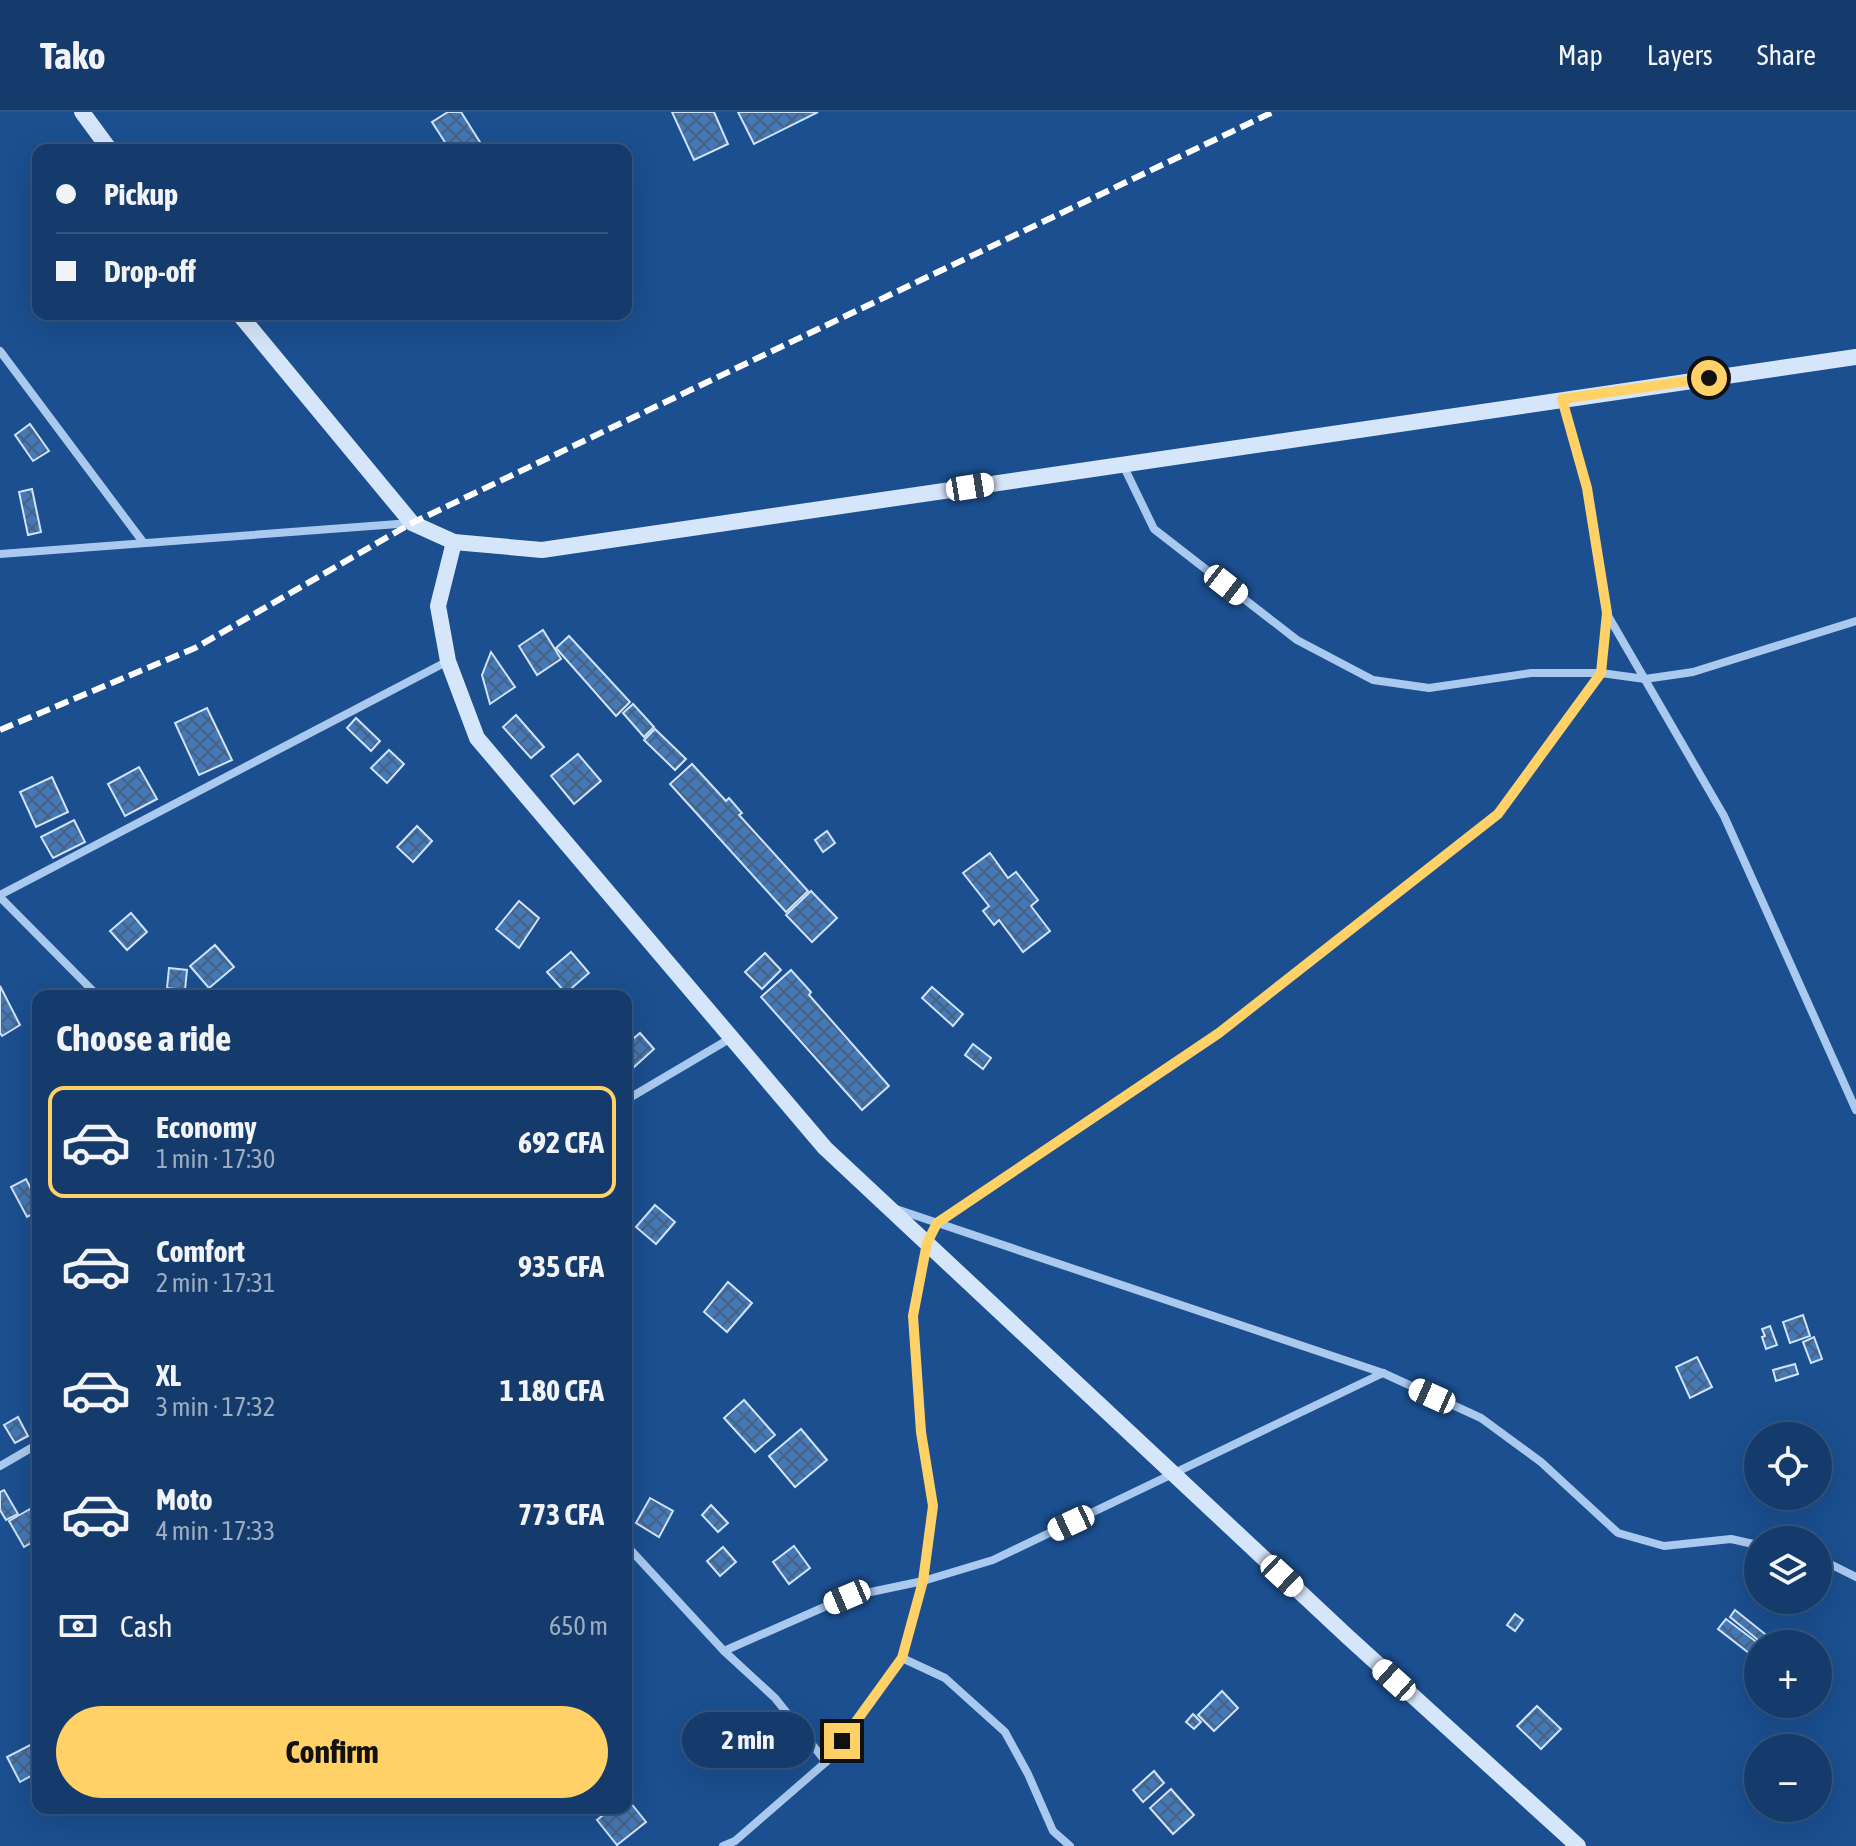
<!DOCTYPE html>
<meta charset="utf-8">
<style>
:root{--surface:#143b6b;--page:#1d4271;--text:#f1f3f6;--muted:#9dadc1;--line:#33557e;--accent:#ffd166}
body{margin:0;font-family:"Asap Condensed",sans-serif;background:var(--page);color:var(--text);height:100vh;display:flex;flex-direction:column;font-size:30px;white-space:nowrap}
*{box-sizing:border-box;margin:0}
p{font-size:26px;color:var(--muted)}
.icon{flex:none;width:44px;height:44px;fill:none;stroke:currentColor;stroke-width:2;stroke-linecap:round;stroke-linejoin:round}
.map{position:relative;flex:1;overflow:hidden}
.details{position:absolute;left:32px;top:878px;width:600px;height:824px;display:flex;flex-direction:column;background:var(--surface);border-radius:16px;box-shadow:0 8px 32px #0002,0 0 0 2px var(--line)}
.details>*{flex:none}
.top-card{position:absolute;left:32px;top:32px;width:600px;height:176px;border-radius:16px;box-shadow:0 8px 32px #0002,0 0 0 2px var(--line);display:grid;align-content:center;height:176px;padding:0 24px;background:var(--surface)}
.tools{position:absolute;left:1744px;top:1310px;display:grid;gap:16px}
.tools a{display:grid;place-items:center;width:88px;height:88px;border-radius:50%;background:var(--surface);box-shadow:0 8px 32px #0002,0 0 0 2px var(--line);font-size:40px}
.end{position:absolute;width:36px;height:36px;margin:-18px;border:10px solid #ffd166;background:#111;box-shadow:0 0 0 4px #111}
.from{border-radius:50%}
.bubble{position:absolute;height:56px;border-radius:28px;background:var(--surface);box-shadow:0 8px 32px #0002,0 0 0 2px var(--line);font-size:26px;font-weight:700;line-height:56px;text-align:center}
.car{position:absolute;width:24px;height:48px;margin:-24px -12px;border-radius:10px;box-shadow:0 0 6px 2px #0007;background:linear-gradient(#fff 24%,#345 0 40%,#fff 0 76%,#345 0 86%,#fff 0)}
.top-card b{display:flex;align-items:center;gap:28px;height:76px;font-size:30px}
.top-card b+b{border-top:2px solid var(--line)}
.top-card i{width:20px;height:20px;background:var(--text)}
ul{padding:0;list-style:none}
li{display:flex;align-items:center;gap:24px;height:112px;margin:0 16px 12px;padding:0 8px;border:4px solid transparent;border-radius:16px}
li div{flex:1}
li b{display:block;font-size:30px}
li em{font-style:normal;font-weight:700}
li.current{border-color:var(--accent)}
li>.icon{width:72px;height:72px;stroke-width:1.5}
h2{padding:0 24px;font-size:36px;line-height:96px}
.pay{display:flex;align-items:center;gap:20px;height:88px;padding:0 24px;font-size:30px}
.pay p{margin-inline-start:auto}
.cta{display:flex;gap:16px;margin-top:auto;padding:16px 24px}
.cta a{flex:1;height:92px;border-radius:48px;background:var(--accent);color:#111;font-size:32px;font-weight:700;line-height:92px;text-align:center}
header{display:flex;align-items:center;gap:48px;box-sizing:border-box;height:112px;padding:0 40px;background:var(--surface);border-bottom:2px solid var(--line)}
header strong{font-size:38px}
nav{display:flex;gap:44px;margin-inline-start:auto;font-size:28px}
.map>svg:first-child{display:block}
.building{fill:url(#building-cross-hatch);stroke:#cfe3fa;stroke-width:2}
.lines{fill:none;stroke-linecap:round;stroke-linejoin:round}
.street{stroke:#a9c9ee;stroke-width:8}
.secondary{stroke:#d6e6fa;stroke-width:16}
.rail{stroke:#fff;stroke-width:6;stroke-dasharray:14 6;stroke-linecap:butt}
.route{stroke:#ffd166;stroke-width:10}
</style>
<header>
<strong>Tako</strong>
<nav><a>Map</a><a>Layers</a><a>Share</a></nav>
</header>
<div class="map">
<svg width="1856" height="1734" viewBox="0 0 1856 1734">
<defs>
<pattern id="building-cross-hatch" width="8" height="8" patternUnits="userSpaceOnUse" patternTransform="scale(2)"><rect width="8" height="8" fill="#4478b7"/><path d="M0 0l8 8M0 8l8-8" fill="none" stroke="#486282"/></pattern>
</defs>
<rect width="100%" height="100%" fill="#1b4f8f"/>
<g class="building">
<path d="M448,0H461L485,38H450L432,10Z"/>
<path d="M672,0H714L728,32L694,48Z"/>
<path d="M738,0H818L754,32Z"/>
<path d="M30,312L49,339L33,349L15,323Z"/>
<path d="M32,377L41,420L28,423L19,380Z"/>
<path d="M543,518L561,547L537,563L519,534Z"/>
<path d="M569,524L630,590L616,604L556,536Z"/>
<path d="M491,540L515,575L490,592L482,563Z"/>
<path d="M633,592L654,615L644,625L623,601Z"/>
<path d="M207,596L232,648L199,663L175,611Z"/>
<path d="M516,603L544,635L531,646L503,615Z"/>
<path d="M356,606L380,629L371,639L347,616Z"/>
<path d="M655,617L686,647L675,658L644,628Z"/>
<path d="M389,638L404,652L387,671L371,656Z"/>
<path d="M578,642L601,669L574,692L551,664Z"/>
<path d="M692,652L726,689L729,686L742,701L739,703L808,779L786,800L670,672Z"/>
<path d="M139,655L157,687L125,704L108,672Z"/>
<path d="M52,665L68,700L36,715L20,680Z"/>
<path d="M74,708L85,730L53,746L41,725Z"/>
<path d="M417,714L432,729L413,750L397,735Z"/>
<path d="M827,719L835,731L823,740L815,728Z"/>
<path d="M990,741L1008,766L1016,760L1038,788L1031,794L1050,819L1023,840L999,808L994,813L983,799L989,794L963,761Z"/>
<path d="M811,779L837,806L812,830L786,803Z"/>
<path d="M519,789L539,806L519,836L496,817Z"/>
<path d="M131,801L147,820L127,838L110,819Z"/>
<path d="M215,833L234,855L209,876L190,854Z"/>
<path d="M571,840L589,861L566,881L547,860Z"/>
<path d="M765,841L781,858L762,877L745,860Z"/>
<path d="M169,856L187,858L185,878L167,876Z"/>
<path d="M791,858L811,880L809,883L889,974L862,998L761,885Z"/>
<path d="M0,874L20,913L2,924L0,921Z"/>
<path d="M932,875L963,902L953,914L922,886Z"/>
<path d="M640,921L654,937L634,955L626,946V933Z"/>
<path d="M973,932L991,946L983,957L965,943Z"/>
<path d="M26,1067L38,1091V1099L27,1105L11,1075Z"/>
<path d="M655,1093L675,1110L656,1132L636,1115Z"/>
<path d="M728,1170L752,1191L727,1220L704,1200Z"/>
<path d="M1803,1203L1810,1224L1790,1231L1783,1210Z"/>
<path d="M1770,1214L1777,1233L1766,1237L1762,1225L1765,1224L1762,1217Z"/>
<path d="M1814,1225L1822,1247L1811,1251L1803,1230Z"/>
<path d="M1697,1245L1712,1275L1690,1286L1676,1255Z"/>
<path d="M1795,1252L1798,1262L1776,1269L1773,1258Z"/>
<path d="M744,1288L775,1323L755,1340L724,1306Z"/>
<path d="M18,1305L28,1324L15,1331L4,1313Z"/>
<path d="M801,1317L827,1348L795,1375L769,1344Z"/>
<path d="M4,1378L18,1402L6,1408L0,1398V1380Z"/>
<path d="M650,1386L673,1399L659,1425L636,1411Z"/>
<path d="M711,1393L728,1411L718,1420L702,1403Z"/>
<path d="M30,1397L38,1411V1427L24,1435L9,1409Z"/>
<path d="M794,1434L810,1456L789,1472L773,1450Z"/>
<path d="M723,1435L736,1450L720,1464L707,1449Z"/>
<path d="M1735,1498L1770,1526L1776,1519L1785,1526L1780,1532H1763L1730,1505Z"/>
<path d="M1515,1502L1523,1508L1515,1519L1507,1513Z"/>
<path d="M1726,1507L1759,1532L1758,1548L1718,1517Z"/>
<path d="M1222,1579L1238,1596L1214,1619L1198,1603Z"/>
<path d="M1537,1594L1561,1617L1541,1637L1517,1614Z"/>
<path d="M1193,1602L1201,1610L1194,1617L1186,1610Z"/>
<path d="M36,1630L38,1660L20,1670L7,1645Z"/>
<path d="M1154,1659L1164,1671L1143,1690L1133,1678Z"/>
<path d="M1171,1677L1194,1703L1173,1722L1150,1696Z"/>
<path d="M626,1685L646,1710L617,1733L597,1708L612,1696H626Z"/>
</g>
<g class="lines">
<g class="street">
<path d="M0,239L143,430"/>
<path d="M1123,353L1154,417L1297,528L1373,568L1429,576L1531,561H1601L1645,567L1693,560L1856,509"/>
<path d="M0,442L411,411"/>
<path d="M1607,502L1724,704L1856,998"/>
<path d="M0,783L448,549"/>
<path d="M0,785L98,884"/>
<path d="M626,988L731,926"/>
<path d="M896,1097L1383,1261L1481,1306L1541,1350L1618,1421L1664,1434L1731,1427L1758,1433"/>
<path d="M0,1354L38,1332"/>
<path d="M626,1433L724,1539L775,1586L826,1650"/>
<path d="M1818,1446L1856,1465"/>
<path d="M724,1539L847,1485L923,1469L993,1448L1383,1261"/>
<path d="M902,1546L945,1566L1005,1620L1028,1662L1053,1719L1070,1734"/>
<path d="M723,1734L735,1729L826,1650L902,1546L923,1469L933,1394L921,1320L913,1204L927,1131L937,1111L1219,921L1498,702L1601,561L1607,501L1587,376L1562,287"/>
</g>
<g class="secondary">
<path d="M82,0L110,38"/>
<path d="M239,202L412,411L454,430L542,438L1856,245"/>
<path d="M454,430L438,494L448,549L477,626L825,1036L1348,1525L1578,1734"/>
</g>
<path class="rail" d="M0,618L195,536L412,411L1273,0"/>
</g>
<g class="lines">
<path class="route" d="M842,1629L902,1546L923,1469L933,1394L921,1320L913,1204L927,1131L937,1111L1219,921L1498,702L1601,561L1607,501L1587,376L1562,287L1709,266"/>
</g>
</svg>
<div class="tools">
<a><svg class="icon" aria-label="locate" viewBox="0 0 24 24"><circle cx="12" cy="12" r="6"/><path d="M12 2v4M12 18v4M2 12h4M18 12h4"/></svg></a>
<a><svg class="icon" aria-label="layers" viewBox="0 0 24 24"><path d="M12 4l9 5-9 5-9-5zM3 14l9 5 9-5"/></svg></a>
<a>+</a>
<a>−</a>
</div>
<i class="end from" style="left:1709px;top:266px"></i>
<i class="end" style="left:842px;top:1629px"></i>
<div class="bubble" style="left:682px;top:1600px;width:132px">2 min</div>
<i class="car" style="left:970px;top:375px;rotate:81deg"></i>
<i class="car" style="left:1226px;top:473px;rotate:128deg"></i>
<i class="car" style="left:1432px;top:1284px;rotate:294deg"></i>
<i class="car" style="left:1071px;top:1411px;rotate:245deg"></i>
<i class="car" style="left:1282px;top:1464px;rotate:133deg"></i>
<i class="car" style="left:847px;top:1485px;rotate:247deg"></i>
<i class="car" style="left:1394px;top:1568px;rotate:312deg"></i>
<div class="top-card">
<b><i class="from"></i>Pickup</b>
<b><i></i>Drop-off</b>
</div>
<section class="details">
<h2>Choose a ride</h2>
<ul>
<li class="current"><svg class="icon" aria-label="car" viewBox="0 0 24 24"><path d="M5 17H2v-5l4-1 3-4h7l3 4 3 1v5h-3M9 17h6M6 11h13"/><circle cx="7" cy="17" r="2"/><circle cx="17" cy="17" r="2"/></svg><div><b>Economy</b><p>1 min · 17:30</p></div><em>692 CFA</em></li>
<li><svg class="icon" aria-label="car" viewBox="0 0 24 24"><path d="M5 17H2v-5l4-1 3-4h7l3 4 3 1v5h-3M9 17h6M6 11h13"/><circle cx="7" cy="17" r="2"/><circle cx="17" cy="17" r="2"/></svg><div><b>Comfort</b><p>2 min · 17:31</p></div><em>935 CFA</em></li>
<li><svg class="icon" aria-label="car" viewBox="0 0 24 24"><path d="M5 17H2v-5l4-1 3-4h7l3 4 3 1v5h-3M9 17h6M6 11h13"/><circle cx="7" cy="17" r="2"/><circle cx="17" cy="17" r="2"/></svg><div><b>XL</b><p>3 min · 17:32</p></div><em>1 180 CFA</em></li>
<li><svg class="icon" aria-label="car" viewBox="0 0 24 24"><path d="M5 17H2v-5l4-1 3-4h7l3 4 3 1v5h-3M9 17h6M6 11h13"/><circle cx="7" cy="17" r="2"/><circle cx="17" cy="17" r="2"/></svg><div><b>Moto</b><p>4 min · 17:33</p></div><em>773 CFA</em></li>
</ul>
<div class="pay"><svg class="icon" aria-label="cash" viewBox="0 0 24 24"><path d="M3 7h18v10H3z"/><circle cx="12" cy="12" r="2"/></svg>Cash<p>650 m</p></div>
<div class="cta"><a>Confirm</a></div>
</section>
</div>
